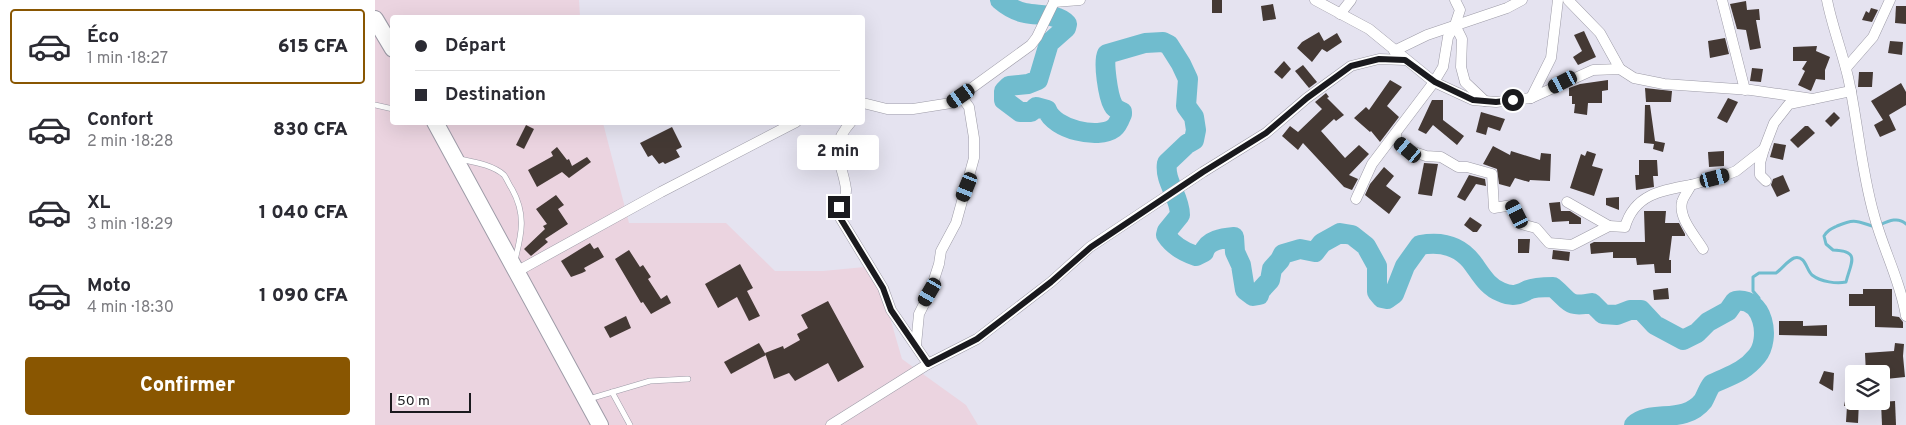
<!DOCTYPE html>
<html lang="fr">
<meta charset="utf-8">
<style>
:root{--surface:#fff;--page:#f2f2f3;--text:#2b2b33;--muted:#7c7c81;--line:#e1e1e2;--accent:#895601}
body{margin:0;font-family:Overpass,sans-serif;background:var(--page);color:var(--text);height:100vh;display:flex;flex-direction:column;font-size:19px;white-space:nowrap}
*{box-sizing:border-box;margin:0}
p{font-size:16px;color:var(--muted)}
.icon{flex:none;width:28px;height:28px;fill:none;stroke:currentColor;stroke-width:2;stroke-linecap:round;stroke-linejoin:round}
.map{position:relative;flex:1;overflow:hidden}
.sheet{display:flex;flex-direction:column;background:var(--surface);width:375px}
.sheet>*{flex:none}
.guide{position:absolute;left:15px;top:15px;width:475px;height:110px;border-radius:5px;box-shadow:0 5px 20px #0002;display:grid;align-content:center;height:110px;padding:0 25px;background:var(--surface)}
.buttons{position:absolute;left:1470px;top:365px;display:grid;gap:10px}
.buttons a{display:grid;place-items:center;width:45px;height:45px;border-radius:5px;background:var(--surface);box-shadow:0 5px 20px #0002;font-size:25px}
.scale{position:absolute;left:15px;bottom:12px;width:81px;box-sizing:border-box;padding-left:5px;border:2px solid #1a1a1e;border-top:0;font-size:14px;line-height:18px;white-space:nowrap;color:#1a1a1e;-webkit-text-stroke:4px #fff;paint-order:stroke}
.end{position:absolute;width:22px;height:22px;margin:-11px;border:6px solid #1a1a1e;background:#fff;box-shadow:0 0 0 2px #fff}
.from{border-radius:50%}
.bubble{position:absolute;height:35px;border-radius:5px;background:var(--surface);box-shadow:0 5px 20px #0002;font-size:16px;font-weight:800;line-height:35px;text-align:center}
.car{position:absolute;width:15px;height:30px;margin:-15px -8px;border-radius:6px;box-shadow:0 0 4px 1px #0007;background:linear-gradient(#222 24%,#8ab4d8 0 40%,#222 0 76%,#8ab4d8 0 86%,#222 0)}
.guide b{display:flex;align-items:center;gap:18px;height:48px;font-size:19px}
.guide b+b{border-top:1px solid var(--line)}
.guide i{width:12px;height:12px;background:var(--text)}
ul{padding:9px 0 0;list-style:none}
li{display:flex;align-items:center;gap:15px;height:75px;margin:0 10px 8px;padding:0 15px;border:2px solid transparent;border-radius:5px}
li div{flex:1}
li b{display:block;font-size:19px}
li em{font-style:normal;font-weight:800}
li.current{border-color:var(--accent)}
li>.icon{width:45px;height:45px;stroke-width:1.5}
.action{display:flex;gap:10px;margin-top:auto;padding:10px 25px}
.action a{flex:1;height:58px;border-radius:5px;background:var(--accent);color:#fff;font-size:20px;font-weight:800;line-height:58px;text-align:center}
main{display:flex;flex:1;min-height:0}
.map>svg:first-child{display:block}
.industrial{fill:#ebd4e0}
.lines{fill:none;stroke-linecap:round;stroke-linejoin:round}
.stream{stroke:#70bcce;stroke-width:3}
.river{stroke:#70bcce;stroke-width:20}
.building{fill:#443934}
.lane-casing{stroke:#9d9ba7;stroke-width:6}
.street-casing{stroke:#9d9ba7;stroke-width:11}
.primary-casing{stroke:#9d9ba7;stroke-width:18}
.lane{stroke:#fff;stroke-width:5}
.street{stroke:#fff;stroke-width:10}
.primary{stroke:#fff;stroke-width:16}
.route{stroke:#1a1a1e;stroke-width:6}
</style>
<main>
<section class="sheet">
<ul>
<li class="current"><svg class="icon" aria-label="car" viewBox="0 0 24 24"><path d="M5 17H2v-5l4-1 3-4h7l3 4 3 1v5h-3M9 17h6M6 11h13"/><circle cx="7" cy="17" r="2"/><circle cx="17" cy="17" r="2"/></svg><div><b>Éco</b><p>1 min · 18:27</p></div><em>615 CFA</em></li>
<li><svg class="icon" aria-label="car" viewBox="0 0 24 24"><path d="M5 17H2v-5l4-1 3-4h7l3 4 3 1v5h-3M9 17h6M6 11h13"/><circle cx="7" cy="17" r="2"/><circle cx="17" cy="17" r="2"/></svg><div><b>Confort</b><p>2 min · 18:28</p></div><em>830 CFA</em></li>
<li><svg class="icon" aria-label="car" viewBox="0 0 24 24"><path d="M5 17H2v-5l4-1 3-4h7l3 4 3 1v5h-3M9 17h6M6 11h13"/><circle cx="7" cy="17" r="2"/><circle cx="17" cy="17" r="2"/></svg><div><b>XL</b><p>3 min · 18:29</p></div><em>1 040 CFA</em></li>
<li><svg class="icon" aria-label="car" viewBox="0 0 24 24"><path d="M5 17H2v-5l4-1 3-4h7l3 4 3 1v5h-3M9 17h6M6 11h13"/><circle cx="7" cy="17" r="2"/><circle cx="17" cy="17" r="2"/></svg><div><b>Moto</b><p>4 min · 18:30</p></div><em>1 090 CFA</em></li>
</ul>
<div class="action"><a>Confirmer</a></div>
</section>
<div class="map">
<svg width="1531" height="425" viewBox="0 0 1531 425">
<rect width="100%" height="100%" fill="#e5e3f0"/>
<path class="industrial" d="M0,0H204L205,17L18,18V122L228,123L254,223H351L400,271H448L500,266L527,359L591,405L603,425H0Z"/>
<g class="lines">
<path class="stream" d="M1381,308L1384,298L1378,291V277L1384,273H1401C1407,269 1412,261 1419,258C1431,255 1431,270 1437,275C1446,282 1462,284 1471,282C1476,262 1486,251 1458,250L1451,244L1449,236C1453,230 1456,229 1462,226C1481,218 1481,221 1500,227C1510,223 1522,215 1531,224"/>
<path class="river" d="M625,0C632,6 640,11 650,13C663,16 682,13 692,24L691,28L674,43L663,80L653,84L634,86L629,91V100L645,112H656L661,107L672,110C679,129 723,140 739,128C743,125 745,119 747,114V112C743,110 740,109 738,105C733,96 728,62 732,54L770,43L788,42L794,45L806,64L813,79L811,106L819,117L821,130L819,140L812,144L792,163C789,182 805,196 805,215L792,231L791,235C798,246 809,252 821,256L829,252C832,240 848,238 859,237L860,252L866,265L870,290L878,296L884,295L885,291L895,280L897,269L905,260L908,254L925,249L940,252L947,243L965,233L977,235L991,246L1002,266V292L1007,298L1012,299L1019,294L1030,266L1045,245C1067,241 1086,246 1099,265C1107,276 1113,287 1126,292C1137,297 1143,295 1151,291C1157,287 1171,287 1178,287C1195,301 1192,308 1217,303L1228,314L1242,315L1255,310H1266L1280,325L1308,340L1322,333L1333,322L1353,311L1360,301C1389,296 1396,339 1382,356C1368,373 1356,375 1337,384C1333,389 1331,396 1328,401C1309,425 1276,409 1259,425"/>
</g>
<g class="building">
<rect x="837" y="0" width="10" height="13"/>
<path d="M1371,1L1372,10L1384,9L1385,20H1381L1386,48L1375,50L1371,30L1362,29L1355,4Z"/>
<path d="M898,4L901,19L888,21L886,6Z"/>
<path d="M1521,6H1531V24L1520,23Z"/>
<path d="M1496,8L1503,10L1497,22L1487,20L1491,11L1494,13Z"/>
<path d="M1209,31L1221,57L1203,65L1198,57L1207,51L1199,35Z"/>
<path d="M944,32L949,41L962,33L967,42L952,52L947,49L937,62L922,48L927,42Z"/>
<path d="M1350,38L1354,54L1335,58L1333,41Z"/>
<path d="M1515,41L1528,42L1527,55L1513,53Z"/>
<path d="M1442,46L1441,51L1455,57L1450,70V80L1441,79L1436,91L1423,85L1430,71L1427,69L1432,61H1418V47Z"/>
<path d="M909,61L916,69L907,79L899,72Z"/>
<path d="M928,65L942,82L934,88L920,71Z"/>
<path d="M1377,68L1388,69L1386,82L1375,81Z"/>
<path d="M1484,72H1498L1497,87H1483Z"/>
<path d="M1015,80L1027,87L1012,106L1024,117L1005,142L996,131L995,132L979,118L991,107L994,110Z"/>
<path d="M1233,80V90L1227,91V103H1213L1212,115L1199,113L1200,104H1197V96H1194V88L1205,84Z"/>
<path d="M1526,83L1531,92V105L1514,115L1521,130L1505,137L1499,125L1508,120L1496,101Z"/>
<path d="M1270,88L1297,91L1296,102H1271Z"/>
<path d="M951,93L954,97L952,98L969,115L961,121L959,119L946,131L970,158L984,145L994,154L974,175L983,179L977,190L969,187L928,143L923,150L907,136L915,126L923,132L947,109L940,102Z"/>
<path d="M1353,98L1363,102L1352,123L1342,118Z"/>
<path d="M1057,100H1068V120L1089,136L1082,145L1058,125L1051,134L1043,130Z"/>
<path d="M1270,105H1275L1280,141L1290,143L1288,152L1278,149L1279,144L1269,143Z"/>
<path d="M1106,112L1130,119L1125,131L1113,127L1111,135L1101,132Z"/>
<path d="M1459,112L1465,118L1456,127L1450,121Z"/>
<path d="M151,125L159,129L149,149L141,145Z"/>
<path d="M1430,126H1433L1440,133L1423,148L1415,140Z"/>
<path d="M297,127L307,147L301,150L305,157L290,164L288,162L284,164L277,155L273,157L265,143Z"/>
<path d="M1399,143L1411,145L1408,160L1395,157Z"/>
<path d="M1118,146L1135,155L1136,151L1165,160L1166,153L1176,154L1175,181L1155,180L1154,182L1140,178L1135,187L1124,184L1122,169L1108,164Z"/>
<path d="M182,147L192,160L194,159L197,166L212,157L216,162L194,178L187,172L162,187L153,170L178,156L176,152Z"/>
<path d="M1212,151L1221,154L1217,166L1228,169L1219,196L1195,188L1206,154L1210,156Z"/>
<path d="M1349,151V166L1334,167L1333,152Z"/>
<path d="M1264,160H1282L1283,176H1278L1279,187L1261,190L1260,175H1264Z"/>
<path d="M1049,163L1063,164L1057,196L1043,194Z"/>
<path d="M1009,167L1019,176L1011,186L1026,197L1014,214L990,195L995,184Z"/>
<path d="M1094,175L1110,179L1111,186L1101,184L1090,201L1082,197Z"/>
<path d="M1408,175L1415,191L1402,197L1396,185L1398,179Z"/>
<path d="M181,195L189,205L183,209L193,224L170,239L173,242L156,256L149,249L170,229L168,226L172,224L161,209Z"/>
<path d="M1244,197V210L1231,205V198Z"/>
<path d="M1185,202L1186,211H1195L1206,218V224H1194V221L1177,222L1174,203Z"/>
<path d="M1269,211H1291L1290,223H1304L1310,234V236H1297L1294,260H1296V273H1280L1279,264L1262,265L1261,258H1238V252L1216,254L1215,244L1219,242H1270Z"/>
<path d="M1095,217L1107,225L1102,232H1098L1089,225Z"/>
<path d="M1143,239H1155L1154,253H1143Z"/>
<path d="M215,243L219,249L223,247L229,257L209,268L211,271L207,273L196,277L186,261Z"/>
<path d="M254,250L265,267L268,265L276,277L273,279L286,299L292,295L296,303L276,314L268,302L266,303L240,259Z"/>
<path d="M1178,250L1195,252L1194,261L1177,259Z"/>
<path d="M365,264L378,288L372,291L385,316L374,321L362,297L343,308L330,284Z"/>
<path d="M1293,288L1294,299L1279,300L1278,290Z"/>
<path d="M1488,289H1517V316L1524,317L1528,322V328L1500,327V306H1474V294H1488Z"/>
<path d="M453,301L489,367L463,382L453,363L420,381L414,373L399,379L390,353L408,346L409,349L425,340L422,334L433,328L426,315Z"/>
<path d="M251,316L256,328L235,338L229,327Z"/>
<path d="M1404,321H1428V326L1452,325V336L1404,335Z"/>
<path d="M384,343L391,355L356,374L349,362Z"/>
<path d="M1520,343L1529,344L1528,356L1530,377L1511,379V374H1491L1490,353L1519,351Z"/>
<path d="M1449,371L1459,373L1458,391L1444,383Z"/>
<path d="M1475,377L1479,378V401H1484L1483,423L1471,422L1472,406H1469Z"/>
<path d="M1520,401L1521,425H1507L1506,402Z"/>
</g>
<g class="lines">
<g class="lane-casing">
<g id="lane">
<path d="M0,105L18,109"/>
<path d="M85,159C99,162 118,165 129,175C132,179 134,185 137,189C151,214 147,233 140,260"/>
<path d="M237,392L255,425"/>
<path d="M214,399L275,381L313,379"/>
</g>
</g>
<g class="street-casing">
<g id="street">
<path d="M940,0L994,29L1059,82L1098,100L1121,102L1156,98L1218,70L1245,69L1259,78L1289,84L1376,90L1438,99"/>
<path d="M1193,0L1225,33L1245,69"/>
<path d="M1347,0L1370,90"/>
<path d="M1452,0C1457,26 1467,51 1473,77C1483,122 1486,170 1499,215C1508,249 1525,280 1531,316"/>
<path d="M679,2L705,0"/>
<path d="M965,14L976,0"/>
<path d="M1080,25L1087,39L1086,67L1090,82L1110,101"/>
<path d="M1019,51L1052,35L1132,8L1147,0"/>
<path d="M1471,68L1498,37L1515,0"/>
<path d="M1156,98L1176,58L1183,0"/>
<path d="M488,103L512,109H538L576,103L656,45L662,37L680,0"/>
<path d="M476,122C451,151 467,158 471,189C472,198 464,205 464,216L508,288L516,310L553,364"/>
<path d="M1021,134L1022,141L1033,150L1051,156L1066,157L1083,167H1092L1117,174L1119,208L1137,205L1146,224L1161,228L1174,243L1197,245L1234,226L1250,227C1259,195 1286,190 1316,185"/>
<path d="M1389,149L1385,163V175L1391,181"/>
<path d="M981,199L997,164L1059,82L1068,67L1073,37L1080,25L1085,10L1080,0"/>
<path d="M1192,202L1234,226"/>
<path d="M1328,249C1321,237 1303,218 1307,202C1308,197 1314,190 1316,185L1351,175L1361,171L1389,149L1399,123L1414,104L1476,91"/>
<path d="M141,272L286,192L421,122"/>
<path d="M541,345L544,314L555,292L564,264L566,251L581,223L599,158V138L594,107L586,96"/>
<path d="M456,425L553,364L602,339L676,282L715,247L828,172L891,133L932,98L976,66L1004,59L1030,60"/>
</g>
</g>
<g class="primary-casing">
<g id="primary">
<path d="M0,19L18,49"/>
<path d="M60,122L225,425"/>
</g>
</g>
<use href="#lane" class="lane"/>
<use href="#street" class="street"/>
<use href="#primary" class="primary"/>
</g>
<g class="lines">
<path class="route" d="M464,207V216L508,288L516,310L553,364L602,339L676,282L716,247L828,172L891,133L932,98L976,66L1004,59L1030,60L1060,82L1098,100L1121,102L1138,100"/>
</g>
</svg>
<div class="buttons">
<a><svg class="icon" aria-label="layers" viewBox="0 0 24 24"><path d="M12 4l9 5-9 5-9-5zM3 14l9 5 9-5"/></svg></a>
</div>
<div class="scale">50 m</div>
<i class="end from" style="left:1138px;top:100px"></i>
<i class="end" style="left:464px;top:207px"></i>
<div class="bubble" style="left:422px;top:135px;width:82px">2 min</div>
<i class="car" style="left:1188px;top:82px;rotate:243deg"></i>
<i class="car" style="left:586px;top:96px;rotate:235deg"></i>
<i class="car" style="left:1033px;top:150px;rotate:310deg"></i>
<i class="car" style="left:1340px;top:178px;rotate:75deg"></i>
<i class="car" style="left:592px;top:187px;rotate:202deg"></i>
<i class="car" style="left:1142px;top:214px;rotate:333deg"></i>
<i class="car" style="left:555px;top:292px;rotate:210deg"></i>
<div class="guide">
<b><i class="from"></i>Départ</b>
<b><i></i>Destination</b>
</div>
</div>
</main>
